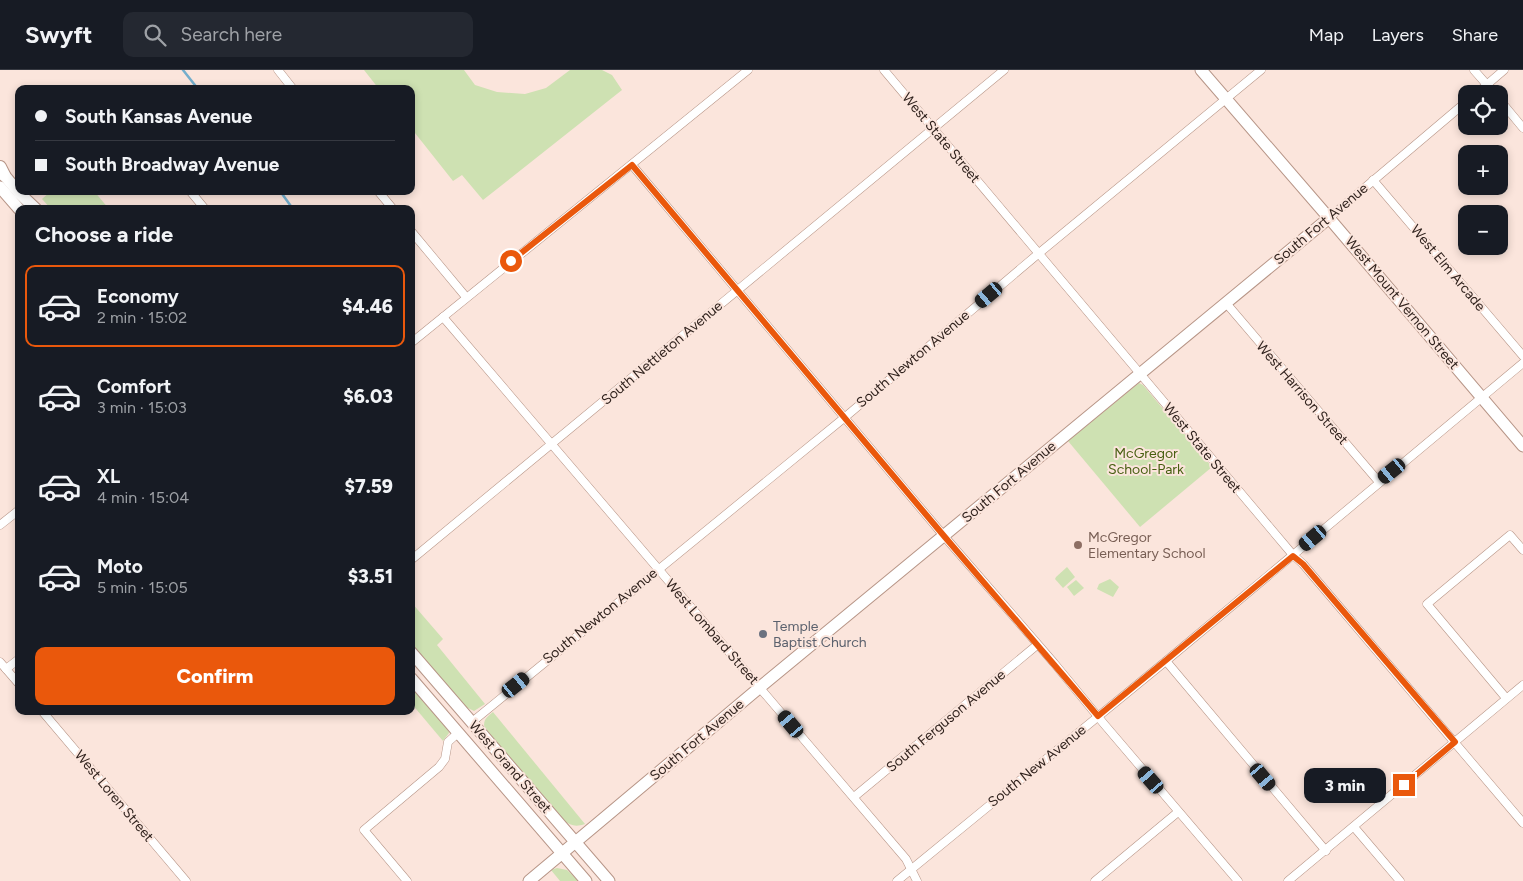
<!DOCTYPE html>
<meta charset="utf-8">
<style>
:root{--surface:#171b24;--page:#242831;--text:#f1f3f6;--muted:#9ea1a6;--line:#363941;--accent:#ea580c}
body{margin:0;font-family:Figtree,sans-serif;background:var(--page);color:var(--text);height:100vh;display:flex;flex-direction:column;font-size:19px;white-space:nowrap}
*{box-sizing:border-box;margin:0}
p{font-size:16px;color:var(--muted)}
.icon{flex:none;width:28px;height:28px;fill:none;stroke:currentColor;stroke-width:2;stroke-linecap:round;stroke-linejoin:round}
.map{position:relative;flex:1;overflow:hidden}
.side{position:absolute;left:15px;top:135px;width:400px;height:510px;display:flex;flex-direction:column;background:var(--surface);border-radius:10px;box-shadow:0 2px 8px #0003}
.side>*{flex:none}
.hud{position:absolute;left:15px;top:15px;width:400px;height:110px;border-radius:10px;box-shadow:0 2px 8px #0003;display:grid;align-content:center;height:110px;padding:0 20px;background:var(--surface)}
.fabs{position:absolute;left:1458px;top:15px;display:grid;gap:10px}
.fabs a{display:grid;place-items:center;width:50px;height:50px;border-radius:10px;background:var(--surface);box-shadow:0 2px 8px #0003;font-size:25px}
.end{position:absolute;width:22px;height:22px;margin:-11px;border:6px solid #ea580c;background:#fff;box-shadow:0 0 0 2px #fff}
.from{border-radius:50%}
.bubble{position:absolute;height:35px;border-radius:10px;background:var(--surface);box-shadow:0 2px 8px #0003;font-size:16px;font-weight:800;line-height:35px;text-align:center}
.car{position:absolute;width:15px;height:30px;margin:-15px -8px;border-radius:6px;box-shadow:0 0 4px 1px #0007;background:linear-gradient(#222 24%,#8ab4d8 0 40%,#222 0 76%,#8ab4d8 0 86%,#222 0)}
.hud b{display:flex;align-items:center;gap:18px;height:48px;font-size:19px}
.hud b+b{border-top:1px solid var(--line)}
.hud i{width:12px;height:12px;background:var(--text)}
ul{padding:0;list-style:none}
li{display:flex;align-items:center;gap:15px;height:82px;margin:0 10px 8px;padding:0 10px;border:2px solid transparent;border-radius:10px}
li div{flex:1}
li b{display:block;font-size:19px}
li em{font-style:normal;font-weight:800}
li.selected{border-color:var(--accent)}
li>.icon{width:45px;height:45px;stroke-width:1.5}
h2{padding:0 20px;font-size:22px;line-height:60px}
.button{display:flex;gap:10px;margin-top:auto;padding:10px 20px}
.button a{flex:1;height:58px;border-radius:10px;background:var(--accent);color:#fff;font-size:20px;font-weight:800;line-height:58px;text-align:center}
header{display:flex;align-items:center;gap:30px;box-sizing:border-box;height:70px;padding:0 25px;background:var(--surface);border-bottom:1px solid var(--line)}
header strong{font-size:24px}
nav{display:flex;gap:28px;margin-inline-start:auto;font-size:18px}
.search{width:350px;height:45px;background:var(--page);display:flex;align-items:center;gap:12px;box-sizing:border-box;padding:0 18px;border-radius:10px;color:var(--muted);font-size:19px}
.map>svg:first-child{display:block}
.green{fill:#cee1b2}
.lines{fill:none;stroke-linecap:round;stroke-linejoin:round}
.stream{stroke:#74aecc;stroke-width:2.5}
.street-casing{stroke:#b79587;stroke-width:9}
.secondary-casing{stroke:#b79587;stroke-width:13}
.primary-casing{stroke:#b79587;stroke-width:14}
.street{stroke:#fff;stroke-width:8}
.secondary{stroke:#fff;stroke-width:11}
.primary{stroke:#fff;stroke-width:12}
.route{stroke:#ea580c;stroke-width:6}
.education-dot{fill:#8d6e63;stroke:#fbe5dc;stroke-width:2}
.worship-dot{fill:#6b7280;stroke:#fbe5dc;stroke-width:2}
.labels{text-anchor:middle;dominant-baseline:central;stroke-width:4;stroke-linejoin:round;paint-order:stroke}
.street-label{font-size:14px;fill:#31231e;stroke:#fbe5dc}
.park-label{font-size:14px;fill:#475f11;stroke:#fbe5dc}
.education-label{font-size:14px;fill:#785e54;stroke:#fbe5dc;text-anchor:start}
.worship-label{font-size:14px;fill:#5b616d;stroke:#fbe5dc;text-anchor:start}
</style>
<header>
<strong>Swyft</strong>
<div class="search"><svg class="icon" aria-label="search" viewBox="0 0 24 24"><circle cx="10" cy="10" r="6"/><path d="M15 15l6 6"/></svg>Search here</div>
<nav><a>Map</a><a>Layers</a><a>Share</a></nav>
</header>
<div class="map">
<svg width="1523" height="811" viewBox="0 0 1523 811">
<rect width="100%" height="100%" fill="#fbe5dc"/>
<g class="green">
<path d="M364,0H464L475,15L497,22L525,24L546,18L570,0H602L612,5L622,20L483,130L462,105L453,111L411,58V19H379Z"/>
<path d="M51,121H94L109,139H51L42,129Z"/>
<path d="M1139,313L1143,315L1212,397L1140,457L1068,371Z"/>
<path d="M1067,497L1075,507L1063,518L1055,509L1056,507Z"/>
<path d="M1110,509L1119,517L1113,527L1097,519L1099,514Z"/>
<path d="M1076,510L1084,518L1074,526L1067,517Z"/>
<path d="M411,532L443,569L437,575L485,634L474,641L466,637L411,574Z"/>
<path d="M411,616L448,658L449,663L443,671L411,633Z"/>
<path d="M493,642L585,754C576,757 571,756 563,750L487,662C481,653 485,648 493,642Z"/>
<path d="M557,798L567,800L579,811H560L551,800Z"/>
</g>
<g class="lines">
<g class="stream">
<path d="M183,0L198,19"/>
<path d="M280,121L293,139"/>
</g>
<g class="street-casing">
<g id="street">
<path d="M278,0L293,19"/>
<path d="M884,0L1293,485L1303,494L1523,753"/>
<path d="M1474,0L1495,24"/>
<path d="M1476,24L1504,0"/>
<path d="M1499,29L1523,58"/>
<path d="M632,95L944,466L1054,593L1104,654L1238,811"/>
<path d="M1373,110L1523,286"/>
<path d="M190,121L205,139"/>
<path d="M378,121L393,139"/>
<path d="M1329,148L1466,32"/>
<path d="M411,161L466,227"/>
<path d="M1226,233L1379,412"/>
<path d="M443,247L906,789L917,811"/>
<path d="M411,273L748,0"/>
<path d="M0,455L19,440"/>
<path d="M411,490L1004,0"/>
<path d="M1166,591L1326,781"/>
<path d="M0,592L19,614"/>
<path d="M6,599L19,589"/>
<path d="M1506,628L1427,534L1510,465L1523,480"/>
<path d="M42,641L186,811"/>
<path d="M472,652L844,348L1038,184L1261,0"/>
<path d="M854,727L1037,575"/>
<path d="M1354,757L1400,811"/>
<path d="M407,811L364,760L439,697L445,689L448,672L458,663"/>
<path d="M897,811L1166,591L1523,293"/>
<path d="M1095,811L1178,742"/>
<path d="M1288,811L1523,615"/>
</g>
</g>
<g class="secondary-casing">
<g id="secondary">
<path d="M1201,0L1329,148L1523,376"/>
<path d="M0,100L19,123L36,139"/>
<path d="M0,117L19,139"/>
<path d="M411,582L609,811"/>
<path d="M411,608L586,811"/>
<path d="M529,811L765,613L1329,148"/>
</g>
</g>
<g class="primary-casing">
<path id="primary" d="M0,97L4,105"/>
</g>
<use href="#street" class="street"/>
<use href="#secondary" class="secondary"/>
<use href="#primary" class="primary"/>
</g>
<g class="lines">
<path class="route" d="M511,191L632,95L944,466L1098,646L1293,486L1303,494L1455,672L1404,715"/>
</g>
<circle class="education-dot" cx="1078" cy="475" r="5"/>
<circle class="worship-dot" cx="763" cy="564" r="5"/>
<g class="labels">
<g class="street-label">
<text transform="translate(941 68) rotate(50)">West State Street</text>
<text transform="translate(1321 154) rotate(-40)">South Fort Avenue</text>
<text transform="translate(1448 198) rotate(50)">West Elm Arcade</text>
<text transform="translate(1402 233) rotate(50)">West Mount Vernon Street</text>
<text transform="translate(662 283) rotate(-40)">South Nettleton Avenue</text>
<text transform="translate(913 289) rotate(-40)">South Newton Avenue</text>
<text transform="translate(1302 323) rotate(49)">West Harrison Street</text>
<text transform="translate(1202 378) rotate(50)">West State Street</text>
<text transform="translate(1009 412) rotate(-40)">South Fort Avenue</text>
<text transform="translate(600 546) rotate(-39)">South Newton Avenue</text>
<text transform="translate(712 562) rotate(49)">West Lombard Street</text>
<text transform="translate(946 651) rotate(-40)">South Ferguson Avenue</text>
<text transform="translate(697 670) rotate(-40)">South Fort Avenue</text>
<text transform="translate(1037 696) rotate(-39)">South New Avenue</text>
<text transform="translate(510 697) rotate(49)">West Grand Street</text>
<text transform="translate(114 726) rotate(50)">West Loren Street</text>
</g>
<g class="park-label">
<text x="1146" y="383">McGregor<tspan x="1146" dy="16">School-Park</tspan></text>
</g>
<g class="education-label">
<text x="1088" y="467">McGregor<tspan x="1088" dy="16">Elementary School</tspan></text>
</g>
<g class="worship-label">
<text x="773" y="556">Temple<tspan x="773" dy="16">Baptist Church</tspan></text>
</g>
</g>
</svg>
<div class="fabs">
<a><svg class="icon" aria-label="locate" viewBox="0 0 24 24"><circle cx="12" cy="12" r="6"/><path d="M12 2v4M12 18v4M2 12h4M18 12h4"/></svg></a>
<a>+</a>
<a>−</a>
</div>
<i class="end from" style="left:511px;top:191px"></i>
<i class="end" style="left:1404px;top:715px"></i>
<div class="bubble" style="left:1304px;top:698px;width:82px">3 min</div>
<i class="car" style="left:989px;top:225px;rotate:230deg"></i>
<i class="car" style="left:1392px;top:401px;rotate:231deg"></i>
<i class="car" style="left:1313px;top:468px;rotate:230deg"></i>
<i class="car" style="left:516px;top:615px;rotate:51deg"></i>
<i class="car" style="left:791px;top:654px;rotate:320deg"></i>
<i class="car" style="left:1263px;top:707px;rotate:140deg"></i>
<i class="car" style="left:1151px;top:710px;rotate:319deg"></i>
<div class="hud">
<b><i class="from"></i>South Kansas Avenue</b>
<b><i></i>South Broadway Avenue</b>
</div>
<section class="side">
<h2>Choose a ride</h2>
<ul>
<li class="selected"><svg class="icon" aria-label="car" viewBox="0 0 24 24"><path d="M5 17H2v-5l4-1 3-4h7l3 4 3 1v5h-3M9 17h6M6 11h13"/><circle cx="7" cy="17" r="2"/><circle cx="17" cy="17" r="2"/></svg><div><b>Economy</b><p>2 min · 15:02</p></div><em>$4.46</em></li>
<li><svg class="icon" aria-label="car" viewBox="0 0 24 24"><path d="M5 17H2v-5l4-1 3-4h7l3 4 3 1v5h-3M9 17h6M6 11h13"/><circle cx="7" cy="17" r="2"/><circle cx="17" cy="17" r="2"/></svg><div><b>Comfort</b><p>3 min · 15:03</p></div><em>$6.03</em></li>
<li><svg class="icon" aria-label="car" viewBox="0 0 24 24"><path d="M5 17H2v-5l4-1 3-4h7l3 4 3 1v5h-3M9 17h6M6 11h13"/><circle cx="7" cy="17" r="2"/><circle cx="17" cy="17" r="2"/></svg><div><b>XL</b><p>4 min · 15:04</p></div><em>$7.59</em></li>
<li><svg class="icon" aria-label="car" viewBox="0 0 24 24"><path d="M5 17H2v-5l4-1 3-4h7l3 4 3 1v5h-3M9 17h6M6 11h13"/><circle cx="7" cy="17" r="2"/><circle cx="17" cy="17" r="2"/></svg><div><b>Moto</b><p>5 min · 15:05</p></div><em>$3.51</em></li>
</ul>
<div class="button"><a>Confirm</a></div>
</section>
</div>
